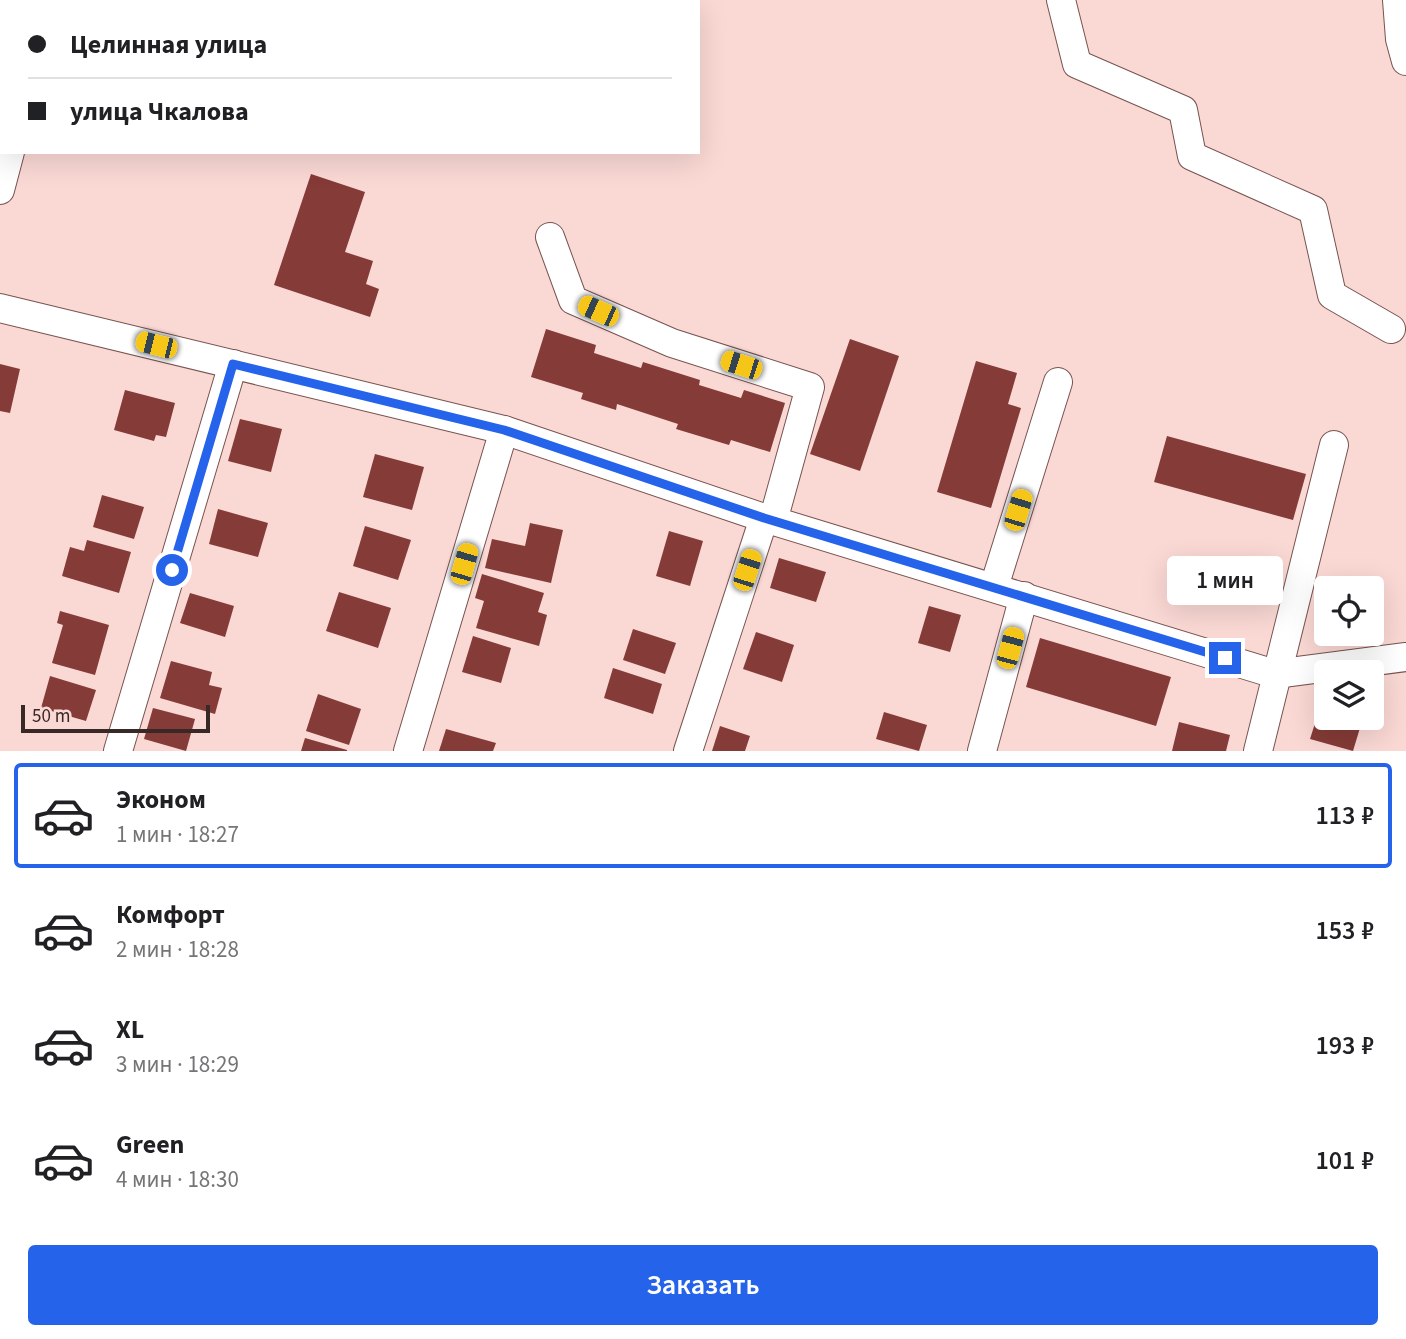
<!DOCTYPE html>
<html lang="ru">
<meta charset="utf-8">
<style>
:root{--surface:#fff;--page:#f6f6f6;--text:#202124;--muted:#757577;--line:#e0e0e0;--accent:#2563eb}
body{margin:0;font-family:"Source Sans 3",sans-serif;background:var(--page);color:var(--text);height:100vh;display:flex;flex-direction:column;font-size:26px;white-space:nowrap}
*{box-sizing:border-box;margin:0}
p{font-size:23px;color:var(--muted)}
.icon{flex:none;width:38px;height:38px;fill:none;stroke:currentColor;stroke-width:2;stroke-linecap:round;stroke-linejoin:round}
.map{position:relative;height:751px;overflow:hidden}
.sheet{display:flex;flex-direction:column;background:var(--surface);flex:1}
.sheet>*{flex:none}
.guide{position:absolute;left:0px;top:0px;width:700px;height:154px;box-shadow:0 7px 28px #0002;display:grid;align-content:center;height:154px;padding:0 28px;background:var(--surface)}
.tools{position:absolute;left:1314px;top:576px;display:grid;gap:14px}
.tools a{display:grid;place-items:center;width:70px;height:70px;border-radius:7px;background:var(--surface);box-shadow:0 7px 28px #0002;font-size:35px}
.scale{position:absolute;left:21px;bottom:18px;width:189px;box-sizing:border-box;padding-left:7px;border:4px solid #382826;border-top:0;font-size:19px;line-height:24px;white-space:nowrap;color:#382826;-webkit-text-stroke:5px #fad8d4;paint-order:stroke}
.end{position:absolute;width:32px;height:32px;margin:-16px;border:9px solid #2563eb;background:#fff;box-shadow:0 0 0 4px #fff}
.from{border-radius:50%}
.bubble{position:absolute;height:49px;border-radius:7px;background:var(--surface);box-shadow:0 7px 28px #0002;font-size:23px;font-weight:600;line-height:49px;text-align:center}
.car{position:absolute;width:21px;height:42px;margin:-21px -10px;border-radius:9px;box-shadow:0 0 5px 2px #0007;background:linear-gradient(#f5c518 24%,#345 0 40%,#f5c518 0 76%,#345 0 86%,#f5c518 0)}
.guide b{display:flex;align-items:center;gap:24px;height:66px;font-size:26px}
.guide b+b{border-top:2px solid var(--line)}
.guide i{width:18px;height:18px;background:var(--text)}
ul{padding:12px 0 0;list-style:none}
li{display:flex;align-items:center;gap:21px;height:105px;margin:0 14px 10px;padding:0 14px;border:4px solid transparent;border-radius:7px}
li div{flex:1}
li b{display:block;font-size:26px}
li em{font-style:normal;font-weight:600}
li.on{border-color:var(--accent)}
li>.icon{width:63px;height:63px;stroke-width:1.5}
.cta{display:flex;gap:14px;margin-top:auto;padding:14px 28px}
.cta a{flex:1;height:80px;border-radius:7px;background:var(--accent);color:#fff;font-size:28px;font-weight:600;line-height:80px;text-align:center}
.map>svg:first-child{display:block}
.building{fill:#853b37}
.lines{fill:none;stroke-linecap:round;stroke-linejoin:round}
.minor-casing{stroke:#775350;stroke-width:30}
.minor{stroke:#fff;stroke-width:28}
.route{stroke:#2563eb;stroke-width:9}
</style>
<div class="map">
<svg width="1406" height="751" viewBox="0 0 1406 751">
<rect width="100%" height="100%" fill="#fad8d4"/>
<g class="building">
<path d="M311,174L365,192L345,252L373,261L366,284L379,289L370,317L274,285Z"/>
<path d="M546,329L596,345L594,353L641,368L643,362L700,380L699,385L741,398L744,390L785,403L770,452L731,440L729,445L676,429L678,424L617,404L616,410L581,399L583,393L531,377Z"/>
<path d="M850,339L899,356L860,471L810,454Z"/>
<path d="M976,361L1017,373L1008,404L1021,408L991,508L937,492Z"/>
<path d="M0,364L20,369L10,413L0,411Z"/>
<path d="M125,390L175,403L166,437L156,435L154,441L114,430Z"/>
<path d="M240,419L282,429L271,472L228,461Z"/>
<path d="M1167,436L1306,474L1293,520L1154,482Z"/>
<path d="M375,454L424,467L412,510L363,497Z"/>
<path d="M102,495L144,507L134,539L93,527Z"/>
<path d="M218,509L268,523L258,557L209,544Z"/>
<path d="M530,523L563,530L551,583L485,568L492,539L525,546Z"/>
<path d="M365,526L411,540L398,580L353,566Z"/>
<path d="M669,531L703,541L690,586L656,576Z"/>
<path d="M87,540L131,552L119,593L62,576L70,547L84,551Z"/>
<path d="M779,558L826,572L816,602L770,588Z"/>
<path d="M482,574L544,593L538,612L547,615L539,646L476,628L484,601L475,598Z"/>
<path d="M339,592L391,608L378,648L326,631Z"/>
<path d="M190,593L234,606L225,637L180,623Z"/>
<path d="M929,606L961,615L950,652L918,643Z"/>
<path d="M60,611L109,625L95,675L52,663L63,625L57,623Z"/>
<path d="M633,629L676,643L665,674L623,660Z"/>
<path d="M756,632L794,645L782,682L743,669Z"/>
<path d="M473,636L511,648L501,683L462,672Z"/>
<path d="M1040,638L1171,677L1156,726L1026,687Z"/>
<path d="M171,661L212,672L209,685L222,688L215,714L160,698Z"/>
<path d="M613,668L662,684L653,714L604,698Z"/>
<path d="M50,676L96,690L86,721L41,708Z"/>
<path d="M318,694L361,709L349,745L306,731Z"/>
<path d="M1323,698L1326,699V718H1363L1353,751L1310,739Z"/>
<path d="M153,708L195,719L186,751L144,739Z"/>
<path d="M884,712L927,725L919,751L876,739Z"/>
<path d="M1179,722L1230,735L1226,751H1172Z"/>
<path d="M720,726L750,736L745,751H712Z"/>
<path d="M446,729L496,743L493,751H439Z"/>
<path d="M305,738L347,750V751H301Z"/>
</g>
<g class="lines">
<g class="minor-casing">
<g id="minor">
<path d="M270,0L273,2"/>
<path d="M1061,0L1077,64L1183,110L1192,156L1313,210L1332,295L1391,329"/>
<path d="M1397,0L1400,39L1406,61"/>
<path d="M50,2L51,0"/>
<path d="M416,2V0"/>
<path d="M0,190L10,152"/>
<path d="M550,237L573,300L672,343L810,387L773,521"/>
<path d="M0,308L504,430L764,518L1275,674L1406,657"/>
<path d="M994,587L1058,382"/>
<path d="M118,751L233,364"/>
<path d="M408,751L504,430"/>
<path d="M688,751L764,518"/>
<path d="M982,751L1024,596"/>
<path d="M1258,751L1334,445"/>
</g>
</g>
<use href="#minor" class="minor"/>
</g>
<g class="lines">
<path class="route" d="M172,570L233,364L504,430L764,518L1225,658"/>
</g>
</svg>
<div class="tools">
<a><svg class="icon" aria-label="locate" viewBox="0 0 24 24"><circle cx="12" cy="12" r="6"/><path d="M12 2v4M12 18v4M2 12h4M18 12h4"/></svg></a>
<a><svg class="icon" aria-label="layers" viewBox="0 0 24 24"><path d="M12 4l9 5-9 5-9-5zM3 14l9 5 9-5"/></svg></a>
</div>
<div class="scale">50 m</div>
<i class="end from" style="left:172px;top:570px"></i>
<i class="end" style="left:1225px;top:658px"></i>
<div class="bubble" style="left:1167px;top:556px;width:116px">1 мин</div>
<i class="car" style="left:598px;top:311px;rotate:294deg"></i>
<i class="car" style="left:156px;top:345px;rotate:284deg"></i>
<i class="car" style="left:741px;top:365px;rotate:288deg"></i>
<i class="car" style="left:1018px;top:510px;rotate:17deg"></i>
<i class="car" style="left:464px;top:564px;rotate:16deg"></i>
<i class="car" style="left:747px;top:570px;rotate:18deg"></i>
<i class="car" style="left:1010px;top:648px;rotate:15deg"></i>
<div class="guide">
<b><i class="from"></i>Целинная улица</b>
<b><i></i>улица Чкалова</b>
</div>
</div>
<section class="sheet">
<ul>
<li class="on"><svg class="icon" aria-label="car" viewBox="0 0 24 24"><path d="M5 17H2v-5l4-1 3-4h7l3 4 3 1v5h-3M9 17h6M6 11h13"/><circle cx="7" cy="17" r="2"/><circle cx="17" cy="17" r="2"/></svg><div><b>Эконом</b><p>1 мин · 18:27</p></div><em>113 ₽</em></li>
<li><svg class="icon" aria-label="car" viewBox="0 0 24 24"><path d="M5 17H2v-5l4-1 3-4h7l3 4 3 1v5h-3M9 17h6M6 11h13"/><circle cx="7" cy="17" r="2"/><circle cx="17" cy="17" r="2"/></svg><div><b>Комфорт</b><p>2 мин · 18:28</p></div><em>153 ₽</em></li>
<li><svg class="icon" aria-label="car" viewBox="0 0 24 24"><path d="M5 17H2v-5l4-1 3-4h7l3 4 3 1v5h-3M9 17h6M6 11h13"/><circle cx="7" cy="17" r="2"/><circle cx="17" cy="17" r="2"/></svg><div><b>XL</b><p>3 мин · 18:29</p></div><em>193 ₽</em></li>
<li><svg class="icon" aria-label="car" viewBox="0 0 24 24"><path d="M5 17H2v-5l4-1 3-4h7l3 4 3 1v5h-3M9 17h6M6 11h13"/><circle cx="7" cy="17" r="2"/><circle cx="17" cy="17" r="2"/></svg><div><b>Green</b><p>4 мин · 18:30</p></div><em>101 ₽</em></li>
</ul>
<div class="cta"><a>Заказать</a></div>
</section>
